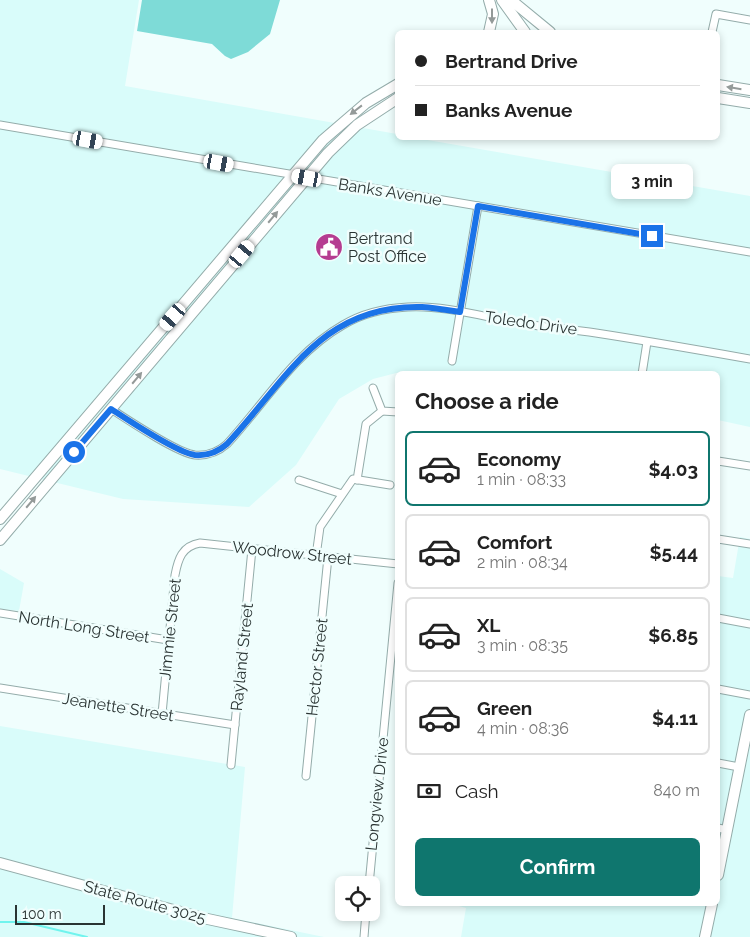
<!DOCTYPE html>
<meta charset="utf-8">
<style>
:root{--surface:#fff;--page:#f2f2f2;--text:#222;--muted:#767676;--line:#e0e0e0;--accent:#0f766e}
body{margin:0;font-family:Raleway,sans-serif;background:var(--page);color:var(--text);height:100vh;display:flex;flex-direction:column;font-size:19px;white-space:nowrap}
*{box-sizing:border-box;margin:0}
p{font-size:16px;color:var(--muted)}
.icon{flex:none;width:28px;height:28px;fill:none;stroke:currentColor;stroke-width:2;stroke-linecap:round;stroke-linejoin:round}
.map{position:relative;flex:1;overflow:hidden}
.drawer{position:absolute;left:395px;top:371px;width:325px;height:535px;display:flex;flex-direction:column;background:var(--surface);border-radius:8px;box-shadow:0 2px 8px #0003}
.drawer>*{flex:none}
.top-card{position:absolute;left:395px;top:30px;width:325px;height:110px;border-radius:8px;box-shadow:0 2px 8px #0003;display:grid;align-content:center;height:110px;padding:0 20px;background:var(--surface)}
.tools{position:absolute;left:335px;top:876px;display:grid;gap:10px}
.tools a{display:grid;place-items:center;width:45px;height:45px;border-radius:8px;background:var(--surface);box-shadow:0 2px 8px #0003;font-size:25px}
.scale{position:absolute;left:15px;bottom:12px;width:90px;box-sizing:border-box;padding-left:5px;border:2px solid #2a3433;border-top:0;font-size:14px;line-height:18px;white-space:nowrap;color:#2a3433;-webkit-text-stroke:4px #f0fefd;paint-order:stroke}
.end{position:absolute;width:22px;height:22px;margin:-11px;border:6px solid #1a73e8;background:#fff;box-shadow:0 0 0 2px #fff}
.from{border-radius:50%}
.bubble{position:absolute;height:35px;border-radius:8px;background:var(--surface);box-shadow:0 2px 8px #0003;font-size:16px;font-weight:700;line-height:35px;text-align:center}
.car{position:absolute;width:15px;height:30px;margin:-15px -8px;border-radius:6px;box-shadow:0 0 4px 1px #0007;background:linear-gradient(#fff 24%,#345 0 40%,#fff 0 76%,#345 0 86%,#fff 0)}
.top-card b{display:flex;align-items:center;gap:18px;height:48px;font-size:19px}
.top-card b+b{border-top:1px solid var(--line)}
.top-card i{width:12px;height:12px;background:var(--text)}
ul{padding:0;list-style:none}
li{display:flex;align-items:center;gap:15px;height:75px;margin:0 10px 8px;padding:0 10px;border:2px solid var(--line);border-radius:8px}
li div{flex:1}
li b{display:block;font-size:19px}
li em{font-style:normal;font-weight:700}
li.active{border-color:var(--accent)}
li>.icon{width:45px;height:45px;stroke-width:1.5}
h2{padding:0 20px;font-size:22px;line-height:60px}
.pay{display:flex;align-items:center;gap:12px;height:55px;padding:0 20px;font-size:19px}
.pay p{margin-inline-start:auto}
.action{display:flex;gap:10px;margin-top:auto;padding:10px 20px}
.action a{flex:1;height:58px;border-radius:8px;background:var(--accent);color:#fff;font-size:20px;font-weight:700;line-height:58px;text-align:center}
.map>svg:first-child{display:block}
.built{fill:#d9fcfa}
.green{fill:#7edbd7}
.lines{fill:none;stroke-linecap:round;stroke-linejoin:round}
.stream{stroke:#70f4ee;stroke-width:2}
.minor-casing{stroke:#94acaa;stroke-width:9}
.secondary-casing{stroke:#94acaa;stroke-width:12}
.primary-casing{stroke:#94acaa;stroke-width:12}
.minor{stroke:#fff;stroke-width:7}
.secondary{stroke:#fff;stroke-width:10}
.primary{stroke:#fff;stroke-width:10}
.oneway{fill:#949a99}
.route{stroke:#1a73e8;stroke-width:6}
.labels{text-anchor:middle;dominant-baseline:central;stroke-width:5;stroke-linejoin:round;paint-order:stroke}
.street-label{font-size:16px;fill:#2a3433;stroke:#f0fefd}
.poi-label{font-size:16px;fill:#2a3433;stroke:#f0fefd;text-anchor:start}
</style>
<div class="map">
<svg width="750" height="937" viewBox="0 0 750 937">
<rect width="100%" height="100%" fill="#f0fefd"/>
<g class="built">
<path d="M0,0H139L125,86L397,134L398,138H416L750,196V427L718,420V374H455L404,371L373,379L339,399L296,465L249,507L123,499L0,469Z"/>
<path d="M740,537L750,539V937H461L466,908L452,904H718V576L733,578Z"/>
<path d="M0,569L24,583L19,611L0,609Z"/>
<path d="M0,726L245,767L232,918L324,937H0Z"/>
</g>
<path class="green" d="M142,0H280L270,34L248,52L231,59L225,56L212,44L137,31Z"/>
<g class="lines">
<path class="stream" d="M0,922H24L87,937"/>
<g class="minor-casing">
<g id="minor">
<path d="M712,32L716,14L750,20"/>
<path d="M0,125L750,252"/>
<path d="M452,361L478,206"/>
<path d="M642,374L647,342"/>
<path d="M373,388L382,411L398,412"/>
<path d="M111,409C128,420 177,453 195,455C208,456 218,452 227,444C265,403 294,353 343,325C363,313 386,308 408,307C447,305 487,318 525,324C549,328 573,329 596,333C648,341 699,350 750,359"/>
<path d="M718,461L750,466"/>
<path d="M299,480L342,494"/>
<path d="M357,480L366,424L382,411"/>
<path d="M718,539L750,544"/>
<path d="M316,556L320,527L353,479L390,485"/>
<path d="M0,613L168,640"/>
<path d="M718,618L750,624"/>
<path d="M0,688L235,725"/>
<path d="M718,689L750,695"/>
<path d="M162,714L175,575C178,559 182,546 200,543L398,564"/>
<path d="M718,763L739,767"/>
<path d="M231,765L252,549"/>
<path d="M306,776L328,557"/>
<path d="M718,828L727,830"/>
<path d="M369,885L398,583"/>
<path d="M364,937L366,912"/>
</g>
</g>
<g class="secondary-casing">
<g id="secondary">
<path d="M502,0L525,32"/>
<path d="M511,0L550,32"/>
<path d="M0,863L203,918L291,937"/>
</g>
</g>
<g class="primary-casing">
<g id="primary">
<path d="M489,32L493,14L489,0"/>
<path d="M718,85L750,90"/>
<path d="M718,98L750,103"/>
<path d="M0,519L323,140L366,103L398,84"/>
<path d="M0,540L328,153L357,125L398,98"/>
<path d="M718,875L750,715"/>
<path d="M705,937L712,904"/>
</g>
</g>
<use href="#minor" class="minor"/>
<use href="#secondary" class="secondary"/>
<use href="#primary" class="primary"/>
</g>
<defs><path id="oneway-solid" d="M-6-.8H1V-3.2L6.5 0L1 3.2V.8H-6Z" transform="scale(1.25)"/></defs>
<g class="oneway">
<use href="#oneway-solid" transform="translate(492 16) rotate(90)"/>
<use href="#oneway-solid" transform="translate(734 88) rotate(-171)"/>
<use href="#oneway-solid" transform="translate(356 110) rotate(142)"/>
<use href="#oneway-solid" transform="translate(273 217) rotate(-50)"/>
<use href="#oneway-solid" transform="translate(137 378) rotate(-50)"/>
<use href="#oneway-solid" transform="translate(31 502) rotate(-50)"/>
</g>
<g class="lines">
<path class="route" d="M74,452L111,409C128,420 177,453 195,455C208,456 218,452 227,444C287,380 321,304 422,307C435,308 447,310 460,312L478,206L652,236"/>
</g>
<defs>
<g id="civic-disc" transform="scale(1.4375)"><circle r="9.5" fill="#b53c91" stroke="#f0fefd"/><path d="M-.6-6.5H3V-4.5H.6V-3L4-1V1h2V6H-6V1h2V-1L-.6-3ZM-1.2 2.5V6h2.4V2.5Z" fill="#fff"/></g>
</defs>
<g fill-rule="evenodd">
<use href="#civic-disc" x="329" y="247"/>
</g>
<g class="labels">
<g class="street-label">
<text transform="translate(390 192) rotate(9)">Banks Avenue</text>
<text transform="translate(531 323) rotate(8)">Toledo Drive</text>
<text transform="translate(292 553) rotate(6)">Woodrow Street</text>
<text transform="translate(84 627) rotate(9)">North Long Street</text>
<text transform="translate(170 629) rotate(-84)">Jimmie Street</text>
<text transform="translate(242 657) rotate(-84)">Rayland Street</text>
<text transform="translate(317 667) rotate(-84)">Hector Street</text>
<text transform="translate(118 707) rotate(9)">Jeanette Street</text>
<text transform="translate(377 794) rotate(-84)">Longview Drive</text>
<text transform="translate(145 902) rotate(15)">State Route 3025</text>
</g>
<g class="poi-label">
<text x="348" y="238">Bertrand<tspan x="348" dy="18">Post Office</tspan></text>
</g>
</g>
</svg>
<div class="tools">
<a><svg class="icon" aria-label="locate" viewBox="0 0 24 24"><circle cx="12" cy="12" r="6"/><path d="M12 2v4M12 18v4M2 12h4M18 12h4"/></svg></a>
</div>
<div class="scale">100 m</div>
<i class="end from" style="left:74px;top:452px"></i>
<i class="end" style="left:652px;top:236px"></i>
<div class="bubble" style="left:611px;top:164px;width:82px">3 min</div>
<i class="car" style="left:88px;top:140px;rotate:100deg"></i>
<i class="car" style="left:219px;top:163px;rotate:100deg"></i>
<i class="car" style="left:307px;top:178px;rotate:280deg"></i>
<i class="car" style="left:242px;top:254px;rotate:40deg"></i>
<i class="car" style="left:173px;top:317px;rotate:221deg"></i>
<div class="top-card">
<b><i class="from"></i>Bertrand Drive</b>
<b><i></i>Banks Avenue</b>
</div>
<section class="drawer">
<h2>Choose a ride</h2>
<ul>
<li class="active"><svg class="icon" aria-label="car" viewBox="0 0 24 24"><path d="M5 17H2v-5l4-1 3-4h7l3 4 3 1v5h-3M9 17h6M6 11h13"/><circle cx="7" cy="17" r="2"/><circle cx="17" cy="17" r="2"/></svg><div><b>Economy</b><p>1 min · 08:33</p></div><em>$4.03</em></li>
<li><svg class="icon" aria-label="car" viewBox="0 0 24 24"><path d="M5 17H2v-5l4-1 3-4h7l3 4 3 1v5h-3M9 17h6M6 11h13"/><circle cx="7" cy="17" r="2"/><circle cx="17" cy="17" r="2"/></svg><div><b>Comfort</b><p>2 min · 08:34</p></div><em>$5.44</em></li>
<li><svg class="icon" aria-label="car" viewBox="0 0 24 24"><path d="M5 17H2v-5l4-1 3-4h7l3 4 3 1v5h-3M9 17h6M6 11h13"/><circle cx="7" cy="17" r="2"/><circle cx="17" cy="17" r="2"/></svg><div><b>XL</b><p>3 min · 08:35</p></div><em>$6.85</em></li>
<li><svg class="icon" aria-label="car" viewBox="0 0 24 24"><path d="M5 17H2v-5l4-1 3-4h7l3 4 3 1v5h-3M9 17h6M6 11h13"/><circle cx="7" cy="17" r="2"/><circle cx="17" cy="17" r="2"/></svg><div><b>Green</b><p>4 min · 08:36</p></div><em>$4.11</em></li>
</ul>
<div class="pay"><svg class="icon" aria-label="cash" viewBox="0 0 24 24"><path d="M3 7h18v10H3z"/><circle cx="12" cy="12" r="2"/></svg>Cash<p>840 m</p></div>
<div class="action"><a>Confirm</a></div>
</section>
</div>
